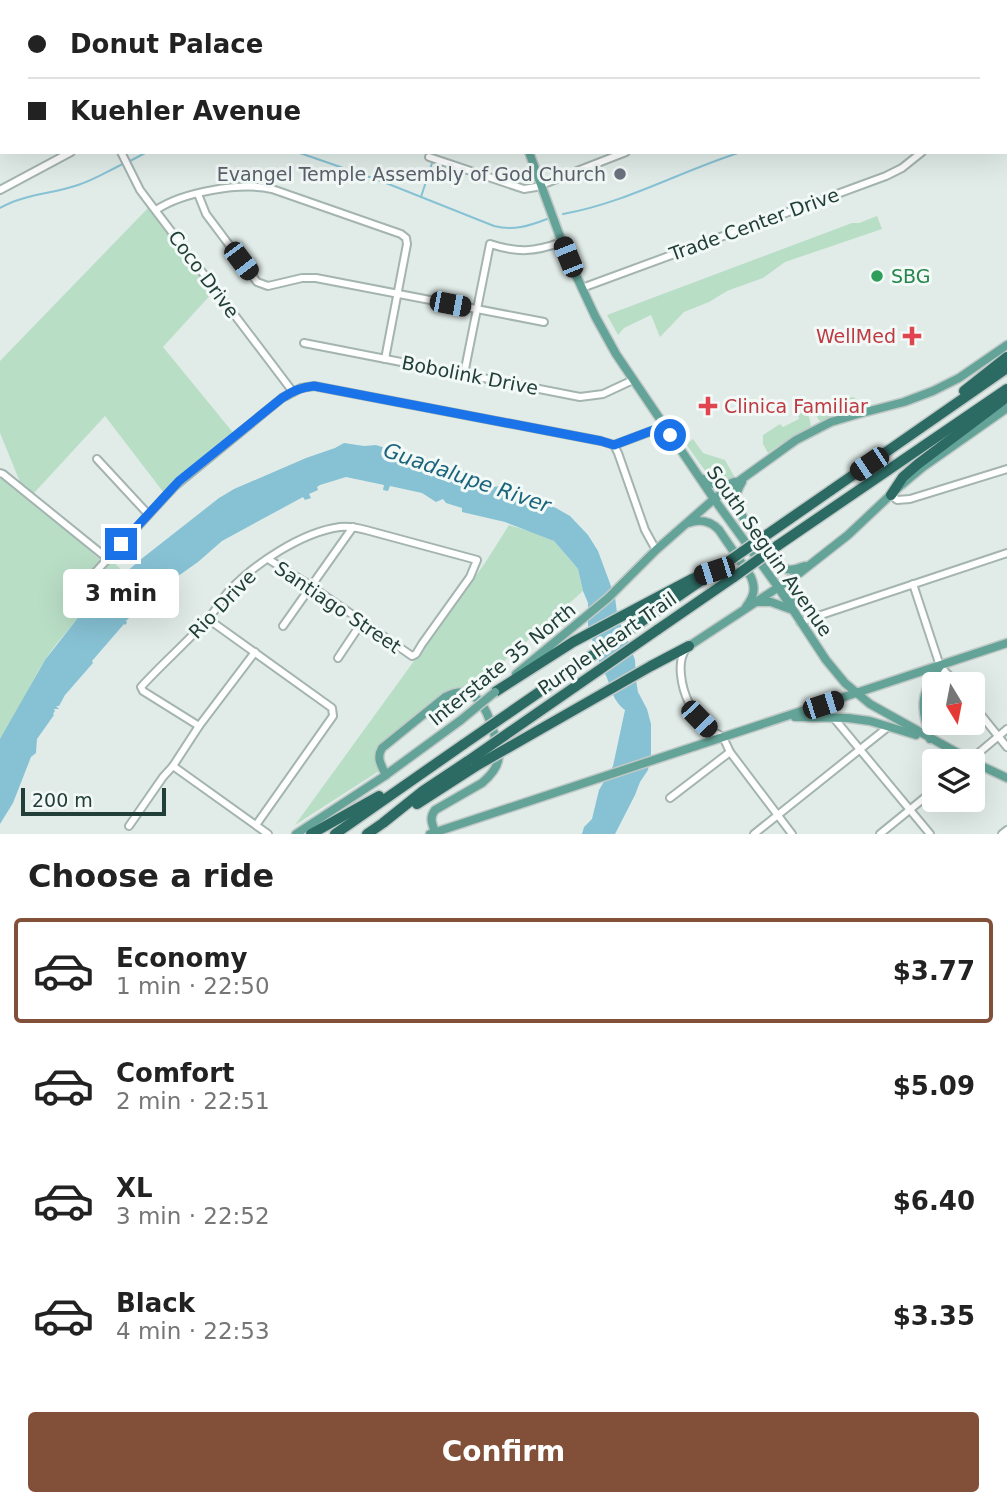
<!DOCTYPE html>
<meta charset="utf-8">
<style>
:root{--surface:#fff;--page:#f6f6f6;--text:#222;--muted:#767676;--line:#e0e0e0;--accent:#825039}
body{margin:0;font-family:"DejaVu Sans",sans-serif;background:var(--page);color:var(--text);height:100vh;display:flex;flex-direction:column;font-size:26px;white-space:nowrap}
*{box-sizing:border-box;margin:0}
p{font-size:23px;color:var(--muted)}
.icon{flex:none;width:38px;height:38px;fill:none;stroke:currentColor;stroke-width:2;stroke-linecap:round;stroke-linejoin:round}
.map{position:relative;height:834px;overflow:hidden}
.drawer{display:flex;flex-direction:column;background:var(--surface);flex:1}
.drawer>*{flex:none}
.banner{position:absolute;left:0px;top:0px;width:1008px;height:154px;box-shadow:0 7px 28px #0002;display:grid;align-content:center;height:154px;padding:0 28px;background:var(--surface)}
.needle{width:46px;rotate:170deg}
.tools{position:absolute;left:922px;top:672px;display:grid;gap:14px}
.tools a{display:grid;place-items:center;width:63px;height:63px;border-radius:7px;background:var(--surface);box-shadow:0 7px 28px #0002;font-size:35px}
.scale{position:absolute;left:21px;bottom:18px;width:145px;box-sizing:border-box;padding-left:7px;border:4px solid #213e38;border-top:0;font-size:19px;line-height:24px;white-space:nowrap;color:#213e38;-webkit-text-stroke:5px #f2f9f6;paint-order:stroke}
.end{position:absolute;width:32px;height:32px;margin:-16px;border:9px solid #1a73e8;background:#fff;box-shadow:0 0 0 4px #fff}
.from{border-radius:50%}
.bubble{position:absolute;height:49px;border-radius:7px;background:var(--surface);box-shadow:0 7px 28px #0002;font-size:23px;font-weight:800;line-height:49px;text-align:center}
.car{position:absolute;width:21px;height:42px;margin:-21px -10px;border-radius:9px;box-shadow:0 0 5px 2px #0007;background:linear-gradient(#222 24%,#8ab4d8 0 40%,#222 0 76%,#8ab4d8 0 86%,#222 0)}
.banner b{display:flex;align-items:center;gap:24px;height:66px;font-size:26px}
.banner b+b{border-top:2px solid var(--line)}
.banner i{width:18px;height:18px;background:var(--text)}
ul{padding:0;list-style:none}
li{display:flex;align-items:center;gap:21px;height:105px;margin:0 14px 10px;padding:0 14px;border:4px solid transparent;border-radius:7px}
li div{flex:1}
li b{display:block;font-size:26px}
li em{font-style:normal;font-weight:800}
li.active{border-color:var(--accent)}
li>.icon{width:63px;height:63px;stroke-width:1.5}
h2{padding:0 28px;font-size:32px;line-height:84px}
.button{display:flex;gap:14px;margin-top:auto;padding:14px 28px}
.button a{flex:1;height:80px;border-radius:7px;background:var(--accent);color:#fff;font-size:28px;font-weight:800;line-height:80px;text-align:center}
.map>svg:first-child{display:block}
.green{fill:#b9dec6}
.water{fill:#87c2d4}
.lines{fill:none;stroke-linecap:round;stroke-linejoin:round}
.stream{stroke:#87c2d4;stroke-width:2}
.minor-casing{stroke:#a4b4b0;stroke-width:10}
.major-casing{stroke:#c1c9c7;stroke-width:11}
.highway-casing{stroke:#c1c9c7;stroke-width:13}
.minor{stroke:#fff;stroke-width:6}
.major{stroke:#64a498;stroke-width:8}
.highway{stroke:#2c6b63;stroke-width:10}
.major-bridge-casing{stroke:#c1c9c7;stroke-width:11;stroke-linecap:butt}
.highway-bridge-casing{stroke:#c1c9c7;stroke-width:13;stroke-linecap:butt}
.major-bridge{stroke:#64a498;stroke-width:8}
.highway-bridge{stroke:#2c6b63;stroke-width:10}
.route{stroke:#1a73e8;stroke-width:9}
.worship-dot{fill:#6b7280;stroke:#f2f9f6;stroke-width:2.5}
.leisure-dot{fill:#2e9e5b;stroke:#f2f9f6;stroke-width:2.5}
.health-dot{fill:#e0444e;stroke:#f2f9f6;stroke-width:2.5}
.labels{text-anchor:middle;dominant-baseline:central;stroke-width:6;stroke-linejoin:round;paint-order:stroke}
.worship-label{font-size:19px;fill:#5b616d;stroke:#f2f9f6;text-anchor:end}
.street-label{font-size:19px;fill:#213e38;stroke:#f2f9f6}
.leisure-label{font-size:19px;fill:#27864d;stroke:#f2f9f6;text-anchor:start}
.health-label{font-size:19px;fill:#be3a42;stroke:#f2f9f6;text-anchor:end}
.water-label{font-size:21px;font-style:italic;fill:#19647c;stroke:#f2f9f6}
</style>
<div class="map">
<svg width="1007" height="834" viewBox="0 0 1007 834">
<rect width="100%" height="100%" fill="#e1ece8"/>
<g class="green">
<path d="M149,207L214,291L163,347L235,435L176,481L164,493L105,416L34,493L20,482L0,433V361Z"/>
<path d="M877,216L882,229L785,262L763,278L727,291L709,302L684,312L660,337L651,315L624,328L618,335L607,315L852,223H859Z"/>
<path d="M853,397L857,400L859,409L853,411L852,408L849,409V412L821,422L818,419L814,409L818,405Z"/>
<path d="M805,411H807L810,420L811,428L781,444L768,453L763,444V435L780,424L783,427L799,419L798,415Z"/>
<path d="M693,439L703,453L725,460L734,476L733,479C726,483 718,483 711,479L686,444Z"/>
<path d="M0,477L9,480L106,565L111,560L125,573C96,599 67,627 45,660C29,685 18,714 0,739Z"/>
<path d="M509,525L532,532L554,541L578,569L583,591L473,689L454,688L445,691L378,746L374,758L379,771L295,825L485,563Z"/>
</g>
<path class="water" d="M344,443L364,446L376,445L449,469L455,467L471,472L479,481L494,487L500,486L556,508L570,516L588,535L598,551L615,597L618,621L623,628L635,660L636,680L638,692L647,709L651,724V754L648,770L640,782L635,795L615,834H582L584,827L592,819L599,790L613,766L625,710C609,698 612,682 601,667L588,626V603L583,591L578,569L573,563L554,541L505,522L462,512V508L446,503L443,499L436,502L422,493L390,486L388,491L383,490L384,485L346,477L320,485L317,487L318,490L309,494L311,498L305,500L303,497L222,541L198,562L164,586L167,591L165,593L161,588L143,604L126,621L127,623L125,625L124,624L92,661L93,663L65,695L59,706H56L59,709H54L55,711L53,714L54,715L37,739L36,753L31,757L13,803L0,824V739L45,660L77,619L101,594L140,560L219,498L234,489L306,458L335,448Z"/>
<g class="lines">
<g class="stream">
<path d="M171,2L176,0"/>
<path d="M1006,35H1007"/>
<path d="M0,79L2,78"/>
<path d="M297,152L381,181L494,226C513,231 529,226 547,219"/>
<path d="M130,161L147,152"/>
<path d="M421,197L432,163"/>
<path d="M0,208C24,194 52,194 78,185C94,180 108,171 123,164"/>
<path d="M563,214C625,203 681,171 741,152"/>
</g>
<g class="minor-casing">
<g id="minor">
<path d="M607,0L608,2"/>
<path d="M738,0L739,2"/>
<path d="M818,0L819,2"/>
<path d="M897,0L899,2"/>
<path d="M945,0L946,2"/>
<path d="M489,2L492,0"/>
<path d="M768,2L771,0"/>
<path d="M1006,59L1007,58"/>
<path d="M1006,97L1007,98"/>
<path d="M1006,114H1007"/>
<path d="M121,152L140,190L149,202L293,392"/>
<path d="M429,157L524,189L536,187L626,152"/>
<path d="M0,190L71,152"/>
<path d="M198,194L206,214L257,282L268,286L302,278H316L544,322"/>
<path d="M156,210C183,192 240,182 272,189L401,234L406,238L407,244L385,359"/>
<path d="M582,288L886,176L902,168L922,152"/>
<path d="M304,343L580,397L603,394L633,380"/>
<path d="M464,374L490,244C518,253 534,252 562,242"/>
<path d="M614,445L665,426"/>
<path d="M97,459L148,514"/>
<path d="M0,473L3,474L108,559"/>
<path d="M891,495L897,500L910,499L1007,469"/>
<path d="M91,577L174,487L282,398L301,388L314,386L601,441L614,445L618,453L645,530L656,550"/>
<path d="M913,584L940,666L957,684"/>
<path d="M208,619L332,708L333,716L256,825"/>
<path d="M800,622L1007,553"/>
<path d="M283,626L353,527"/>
<path d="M686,649C680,657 680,666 681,675C683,696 693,714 708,729C712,733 719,733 722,737C725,740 728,748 730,752L792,834"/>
<path d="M338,658L362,622"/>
<path d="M973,705L1007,747"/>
<path d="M833,717L930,834"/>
<path d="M199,726L143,691L141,687C162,664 185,644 206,621C215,612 220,601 229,591C254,564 302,532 340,527C349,526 358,528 366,530L477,560L470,577L422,644L416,654L412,656L311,586L268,559"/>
<path d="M969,761L1007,729"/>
<path d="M173,766L268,834"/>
<path d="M670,798L730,752"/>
<path d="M129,826L163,777L173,766L199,726L255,652"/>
<path d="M754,834L888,727"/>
<path d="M880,834L934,790"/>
<path d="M1002,834L1007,830"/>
</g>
</g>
<g class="major-casing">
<g id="major">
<path d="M475,0V2"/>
<path d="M529,152L559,234L574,271L595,316L616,354L714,499L778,587L826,660L845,683L870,704L972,761"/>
<path d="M704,479C714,486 722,488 734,482"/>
<path d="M742,482C736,492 734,499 739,511C748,524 770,563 783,568C791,572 798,568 805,566"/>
<path d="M688,523C700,519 710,520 719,530L751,577C756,589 754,596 746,607"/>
<path d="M758,602H771L793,610"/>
<path d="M791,604L792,585L796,576"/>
<path d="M689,646L797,575L848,535L899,487L923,467L1007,408"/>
<path d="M516,674L608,598L656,550L714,499L796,440L831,422L858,414L904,402L933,391L959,378L1007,345"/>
<path d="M795,717L848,718L870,721L916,735"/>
<path d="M930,739C921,705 919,696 940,666"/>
<path d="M973,762L1007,778"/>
<path d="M386,775C381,765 376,758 382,748L445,697C476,681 487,709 494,733C496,742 500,751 498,761C496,770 489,777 482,783L435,810C429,818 432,823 435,832"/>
<path d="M296,834L383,777L461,720"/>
<path d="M430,834L1007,643"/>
</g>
</g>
<g class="highway-casing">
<g id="highway">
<path d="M964,391L1007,357"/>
<path d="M830,491L1007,368"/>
<path d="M891,495L903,477L918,464L1007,397"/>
<path d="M777,546L1007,389"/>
<path d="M651,615L705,578"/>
<path d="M657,630L734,577"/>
<path d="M651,666L689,646"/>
<path d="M495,692L573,642L692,579L714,571"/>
<path d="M417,804L476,766"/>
<path d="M311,834L379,796"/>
<path d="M335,834L464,744"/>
<path d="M367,834L383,823L423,791L468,761"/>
</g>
</g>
<use href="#minor" class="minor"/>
<use href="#major" class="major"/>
<use href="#highway" class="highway"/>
<g class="major-bridge-casing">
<path id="major-bridge" d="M461,720L495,692"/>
</g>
<g class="highway-bridge-casing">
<g id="highway-bridge">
<path d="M726,563L830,491"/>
<path d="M734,577L777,546"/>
<path d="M464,744L651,615"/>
<path d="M468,761L657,630"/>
<path d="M476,766L651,666"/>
</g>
</g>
<use href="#major-bridge" class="major-bridge"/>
<use href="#highway-bridge" class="highway-bridge"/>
</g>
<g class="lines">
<path class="route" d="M121,544L179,481L282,398C292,391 303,387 314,386L601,441L614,445L664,426L670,435"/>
</g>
<circle class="worship-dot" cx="620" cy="174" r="7"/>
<circle class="leisure-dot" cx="877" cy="276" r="7"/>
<g class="health-dot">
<path d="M908.5 325.5h7v7h7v7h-7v7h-7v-7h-7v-7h7z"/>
<path d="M704.5 395.5h7v7h7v7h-7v7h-7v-7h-7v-7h7z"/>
</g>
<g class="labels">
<g class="worship-label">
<text x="606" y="174">Evangel Temple Assembly of God Church</text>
</g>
<g class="street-label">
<text transform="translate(754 224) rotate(-20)">Trade Center Drive</text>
<text transform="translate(204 274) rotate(53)">Coco Drive</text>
<text transform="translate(470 375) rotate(11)">Bobolink Drive</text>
<text transform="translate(770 551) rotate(55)">South Seguin Avenue</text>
<text transform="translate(222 604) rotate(-46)">Rio Drive</text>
<text transform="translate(338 607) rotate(34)">Santiago Street</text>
<text transform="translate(607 643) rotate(-35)">Purple Heart Trail</text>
<text transform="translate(502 664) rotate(-39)">Interstate 35 North</text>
</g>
<g class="leisure-label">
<text x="891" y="276">SBG</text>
</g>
<g class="health-label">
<text x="896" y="336">WellMed</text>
<text x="724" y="406" text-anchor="start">Clinica Familiar</text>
</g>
<g class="water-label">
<text transform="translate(467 478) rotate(19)">Guadalupe River</text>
</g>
</g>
</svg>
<div class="tools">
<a><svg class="needle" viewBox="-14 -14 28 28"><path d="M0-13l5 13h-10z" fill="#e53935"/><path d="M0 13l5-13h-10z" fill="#767676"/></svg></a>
<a><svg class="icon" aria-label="layers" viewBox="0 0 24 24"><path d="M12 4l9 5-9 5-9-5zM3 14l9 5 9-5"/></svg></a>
</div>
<div class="scale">200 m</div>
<i class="end from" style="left:670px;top:435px"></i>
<i class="end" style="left:121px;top:544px"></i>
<div class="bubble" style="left:63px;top:569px;width:116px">3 min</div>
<i class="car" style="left:568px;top:257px;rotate:338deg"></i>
<i class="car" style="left:241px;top:261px;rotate:143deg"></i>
<i class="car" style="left:450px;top:304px;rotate:101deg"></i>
<i class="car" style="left:869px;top:464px;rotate:236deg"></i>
<i class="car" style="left:714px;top:571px;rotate:252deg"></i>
<i class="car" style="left:823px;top:705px;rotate:72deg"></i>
<i class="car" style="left:699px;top:719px;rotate:136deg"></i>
<div class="banner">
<b><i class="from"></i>Donut Palace</b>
<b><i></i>Kuehler Avenue</b>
</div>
</div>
<section class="drawer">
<h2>Choose a ride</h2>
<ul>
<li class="active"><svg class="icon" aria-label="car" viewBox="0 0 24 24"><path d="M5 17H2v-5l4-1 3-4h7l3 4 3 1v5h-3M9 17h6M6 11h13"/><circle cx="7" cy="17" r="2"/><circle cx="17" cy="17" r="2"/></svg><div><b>Economy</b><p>1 min · 22:50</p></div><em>$3.77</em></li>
<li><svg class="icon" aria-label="car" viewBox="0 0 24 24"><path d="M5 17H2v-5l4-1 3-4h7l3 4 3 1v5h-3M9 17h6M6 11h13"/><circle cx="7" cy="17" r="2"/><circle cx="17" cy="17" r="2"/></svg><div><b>Comfort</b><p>2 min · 22:51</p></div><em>$5.09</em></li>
<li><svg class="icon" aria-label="car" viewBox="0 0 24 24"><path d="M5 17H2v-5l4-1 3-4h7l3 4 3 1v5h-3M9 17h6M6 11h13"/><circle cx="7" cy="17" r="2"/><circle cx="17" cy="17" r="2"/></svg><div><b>XL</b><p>3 min · 22:52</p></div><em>$6.40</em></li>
<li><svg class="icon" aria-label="car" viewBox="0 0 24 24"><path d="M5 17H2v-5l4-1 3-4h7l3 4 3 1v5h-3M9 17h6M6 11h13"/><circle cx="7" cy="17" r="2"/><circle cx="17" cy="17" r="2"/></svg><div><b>Black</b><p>4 min · 22:53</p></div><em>$3.35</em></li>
</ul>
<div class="button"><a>Confirm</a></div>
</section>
